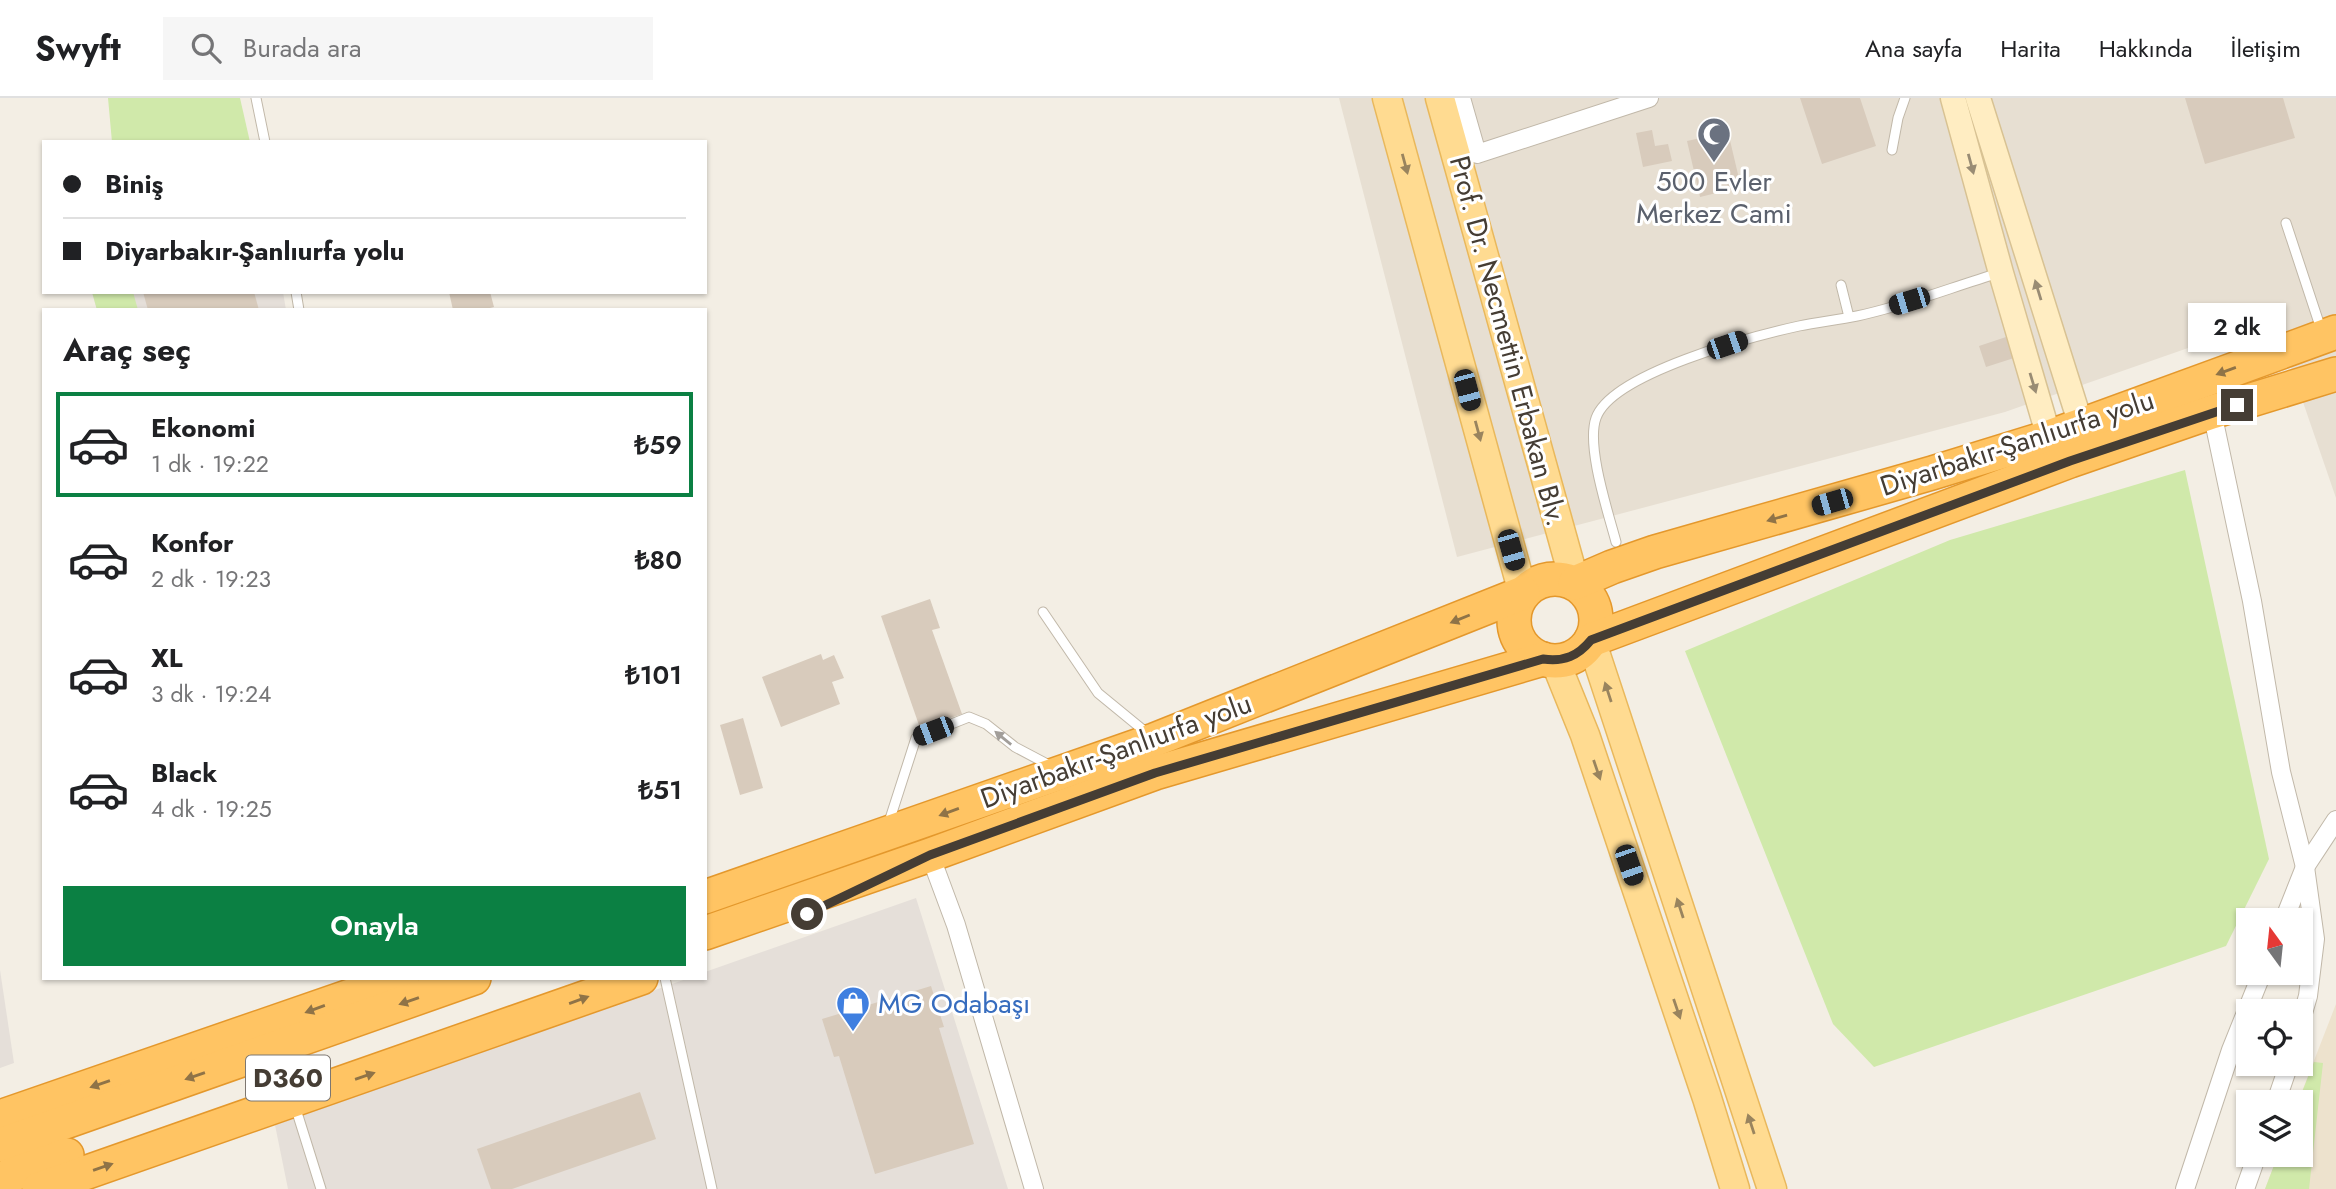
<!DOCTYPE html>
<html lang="tr">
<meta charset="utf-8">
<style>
:root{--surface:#fff;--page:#f6f6f6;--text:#202124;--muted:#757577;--line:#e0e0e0;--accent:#0b8043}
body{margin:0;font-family:Jost,sans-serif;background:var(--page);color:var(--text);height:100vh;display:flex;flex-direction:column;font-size:26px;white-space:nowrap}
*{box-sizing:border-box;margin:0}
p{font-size:23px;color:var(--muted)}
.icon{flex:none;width:38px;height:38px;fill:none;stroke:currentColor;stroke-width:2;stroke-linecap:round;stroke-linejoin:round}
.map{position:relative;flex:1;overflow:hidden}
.side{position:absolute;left:42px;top:210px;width:665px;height:672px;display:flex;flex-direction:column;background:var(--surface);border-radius:0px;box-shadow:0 2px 5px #0004}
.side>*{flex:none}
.top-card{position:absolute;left:42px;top:42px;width:665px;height:154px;border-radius:0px;box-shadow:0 2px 5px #0004;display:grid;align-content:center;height:154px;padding:0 21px;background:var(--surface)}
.needle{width:46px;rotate:345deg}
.buttons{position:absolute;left:2236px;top:810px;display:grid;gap:14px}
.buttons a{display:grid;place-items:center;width:77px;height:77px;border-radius:0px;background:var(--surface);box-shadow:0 2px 5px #0004;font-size:35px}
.end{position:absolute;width:32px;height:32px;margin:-16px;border:9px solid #453d34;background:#fff;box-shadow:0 0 0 4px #fff}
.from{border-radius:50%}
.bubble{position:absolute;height:49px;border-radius:0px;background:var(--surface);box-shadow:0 2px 5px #0004;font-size:23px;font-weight:600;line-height:49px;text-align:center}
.car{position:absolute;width:21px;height:42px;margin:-21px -10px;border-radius:9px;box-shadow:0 0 5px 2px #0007;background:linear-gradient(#222 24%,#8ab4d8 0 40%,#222 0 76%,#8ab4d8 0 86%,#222 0)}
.top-card b{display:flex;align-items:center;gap:24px;height:66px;font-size:26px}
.top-card b+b{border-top:2px solid var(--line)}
.top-card i{width:18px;height:18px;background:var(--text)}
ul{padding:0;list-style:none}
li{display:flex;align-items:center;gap:21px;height:105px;margin:0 14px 10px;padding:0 7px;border:4px solid transparent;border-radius:0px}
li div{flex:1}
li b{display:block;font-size:26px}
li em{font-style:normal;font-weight:600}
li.selected{border-color:var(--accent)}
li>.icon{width:63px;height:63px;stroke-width:1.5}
h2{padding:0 21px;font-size:32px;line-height:84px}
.cta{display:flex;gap:14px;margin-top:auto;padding:14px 21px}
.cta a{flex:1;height:80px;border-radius:0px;background:var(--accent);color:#fff;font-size:28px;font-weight:600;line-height:80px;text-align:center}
header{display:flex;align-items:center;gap:42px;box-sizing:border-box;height:98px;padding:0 35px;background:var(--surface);border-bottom:2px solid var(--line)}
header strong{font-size:33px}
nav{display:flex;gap:38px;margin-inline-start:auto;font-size:24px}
.search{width:490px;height:63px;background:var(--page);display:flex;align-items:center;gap:18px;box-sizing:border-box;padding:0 24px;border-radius:0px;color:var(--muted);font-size:26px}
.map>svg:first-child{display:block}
.residential{fill:#e7dfd2}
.industrial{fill:#e5dfd9}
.education{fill:#ede2cd}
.green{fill:#d0e9aa}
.building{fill:#d8cbbc}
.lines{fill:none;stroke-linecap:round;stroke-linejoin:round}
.lane-casing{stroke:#c1b8a9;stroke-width:11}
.street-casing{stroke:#c1b8a9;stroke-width:20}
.secondary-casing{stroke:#d8c293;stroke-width:27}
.primary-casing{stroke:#e9b85c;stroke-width:31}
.highway-casing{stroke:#e4982c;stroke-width:36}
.lane{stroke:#fff;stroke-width:9}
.street{stroke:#fff;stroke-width:18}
.secondary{stroke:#ffedc2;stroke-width:24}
.primary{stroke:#ffdb91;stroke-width:28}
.highway{stroke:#ffc463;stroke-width:33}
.oneway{fill:#99845e}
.oneway2{fill:#998c74}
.oneway3{fill:#8f7347}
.oneway4{fill:#a29e9a}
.route{stroke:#453d34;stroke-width:9}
.labels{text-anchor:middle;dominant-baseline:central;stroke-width:6;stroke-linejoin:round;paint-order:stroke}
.shield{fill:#fff;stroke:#7d7771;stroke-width:2}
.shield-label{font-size:26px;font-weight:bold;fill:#453d34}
.worship-label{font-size:28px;fill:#5b616d;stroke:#fff}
.street-label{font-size:28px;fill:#453d34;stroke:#fff}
.shop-label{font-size:28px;fill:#366cbe;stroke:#fff;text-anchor:start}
</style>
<header>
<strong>Swyft</strong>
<div class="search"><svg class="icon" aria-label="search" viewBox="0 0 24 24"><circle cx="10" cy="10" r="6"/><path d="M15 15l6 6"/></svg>Burada ara</div>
<nav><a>Ana sayfa</a><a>Harita</a><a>Hakkında</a><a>İletişim</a></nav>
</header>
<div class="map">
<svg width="2336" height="1091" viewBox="0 0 2336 1091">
<rect width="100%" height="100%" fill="#f3eee4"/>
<path class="residential" d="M1339,0H2336V400L2274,220L2005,314L1457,459Z"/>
<g class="industrial">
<path d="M92,194H283L286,212H97Z"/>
<path d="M916,800L1008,1091H288L275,1027L689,880H705V874Z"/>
<path d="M0,872L14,965L0,970Z"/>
</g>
<path class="education" d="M2336,906V1091H2265L2278,1057H2301V1004H2298Z"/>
<g class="green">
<path d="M108,0H240L250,44H112Z"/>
<path d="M92,194H133L138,212H97Z"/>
<path d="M2185,372L2269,761L2226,848L1874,969L1833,926L1685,553L1950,442Z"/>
<path d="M2314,964L2323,965L2309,1091H2265L2278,1057H2301V1004H2298Z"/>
</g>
<g class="building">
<path d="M1800,0H1860L1876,48L1822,66Z"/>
<path d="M2185,0H2283L2295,40L2205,66Z"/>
<path d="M1652,32L1655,48L1668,46L1672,63L1643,69L1636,35Z"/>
<path d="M1728,34L1741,89L1700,99L1687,43Z"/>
<path d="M143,194H254L259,212H148Z"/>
<path d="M449,194H490L494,209L482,212H453Z"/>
<path d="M2006,239L2014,260L1986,269L1979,248Z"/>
<path d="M930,501L940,530L932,532L962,616L920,630L881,518Z"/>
<path d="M821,556L823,562L834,557L844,580L832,584L840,606L781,629L762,579Z"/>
<path d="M743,620L763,690L740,697L720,627Z"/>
<path d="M931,888L944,929L939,930L974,1046L875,1076L839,958L834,959L822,921Z"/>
<path d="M640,994L656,1041L512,1091H491L477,1051Z"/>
</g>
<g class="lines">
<g class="lane-casing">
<g id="lane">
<path d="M256,0L265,44"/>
<path d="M1892,52L1898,20L1905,0"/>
<path d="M2286,125L2320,228"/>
<path d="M1841,187L1849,219"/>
<path d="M296,194L299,212"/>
<path d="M1616,444C1608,414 1586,348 1596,320C1612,275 1754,238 1799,228C1818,224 1838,222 1857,218C1905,208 1952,189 1999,175"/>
<path d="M1043,514L1098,595L1148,636"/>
<path d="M888,727L916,640L969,619L986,626L1015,649L1051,668"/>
<path d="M665,880L712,1091"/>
<path d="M295,1008L321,1091"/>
</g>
</g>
<g class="street-casing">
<g id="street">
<path d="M1461,0L1477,56L1649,0"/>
<path d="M2212,314L2252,503L2281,674L2305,769L2315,841L2308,898L2301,922"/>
<path d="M930,757L956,827L1034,1091"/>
<path d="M2284,822L2305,769L2336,722"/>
<path d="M2276,1004L2289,966"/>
<path d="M2185,1091L2231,952L2262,875"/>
<path d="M2245,1091L2257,1057"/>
</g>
</g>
<g class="secondary-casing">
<g id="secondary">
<path d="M1953,0L2001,175L2049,339"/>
<path d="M1978,0L2081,327"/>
</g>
</g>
<g class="primary-casing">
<g id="primary">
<path d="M1387,0L1523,495"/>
<path d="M1440,0L1575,485"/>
<path d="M1591,542L1772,1091"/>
<path d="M1555,563L1585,637L1707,1000L1735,1091"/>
</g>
</g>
<g class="highway-casing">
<g id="highway">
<circle cx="1555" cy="522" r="41"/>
<path d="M1575,485L1612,469L1655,454L1932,375L2049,339L2336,234"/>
<path d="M1591,542L2070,363L2212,314L2336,276"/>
<path d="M705,799L1154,642L1523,495"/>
<path d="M705,835L930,757L1155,675L1543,561"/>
<path d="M0,1019L402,880"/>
<path d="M0,1047L474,880"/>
<path d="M0,1081L67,1057"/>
<path d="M39,1091L641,880"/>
</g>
</g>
<use href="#lane" class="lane"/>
<use href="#street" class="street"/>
<use href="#secondary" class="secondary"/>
<use href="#primary" class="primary"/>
<use href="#highway" class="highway"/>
</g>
<defs><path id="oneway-solid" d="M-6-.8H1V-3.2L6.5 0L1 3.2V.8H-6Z" transform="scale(1.75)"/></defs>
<g class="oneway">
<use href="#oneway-solid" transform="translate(1405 66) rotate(75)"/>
<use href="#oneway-solid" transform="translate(1478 333) rotate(75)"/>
<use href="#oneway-solid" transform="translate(1608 594) rotate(-108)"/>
<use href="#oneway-solid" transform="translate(1597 672) rotate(71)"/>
<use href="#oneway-solid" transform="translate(1680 810) rotate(-108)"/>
<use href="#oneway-solid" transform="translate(1677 911) rotate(71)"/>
<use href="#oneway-solid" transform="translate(1751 1026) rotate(-108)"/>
</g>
<g class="oneway2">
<use href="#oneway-solid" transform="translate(1971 66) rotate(75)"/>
<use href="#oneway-solid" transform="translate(2038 192) rotate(-107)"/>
<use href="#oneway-solid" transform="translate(2033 285) rotate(73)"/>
</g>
<g class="oneway3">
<use href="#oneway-solid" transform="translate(2226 273) rotate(160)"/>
<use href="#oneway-solid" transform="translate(1777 420) rotate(164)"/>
<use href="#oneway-solid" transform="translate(1460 521) rotate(158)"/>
<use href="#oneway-solid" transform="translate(949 714) rotate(160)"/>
<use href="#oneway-solid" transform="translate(579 902) rotate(-20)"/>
<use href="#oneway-solid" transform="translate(409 903) rotate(161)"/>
<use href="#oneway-solid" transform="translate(315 911) rotate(160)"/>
<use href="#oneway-solid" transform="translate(195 978) rotate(161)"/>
<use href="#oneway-solid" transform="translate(365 978) rotate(-19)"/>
<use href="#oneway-solid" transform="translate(100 986) rotate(161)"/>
<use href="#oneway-solid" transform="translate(103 1069) rotate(-19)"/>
</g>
<use class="oneway4" href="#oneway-solid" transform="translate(1003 640) rotate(-141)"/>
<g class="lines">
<path class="route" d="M807,816L930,757L1155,675L1543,561C1564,564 1578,558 1591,542L2070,363L2237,307"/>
</g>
<defs>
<g id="mosque-pin" transform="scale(1.75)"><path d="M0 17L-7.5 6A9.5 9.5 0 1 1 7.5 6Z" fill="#6b7280" stroke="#fff"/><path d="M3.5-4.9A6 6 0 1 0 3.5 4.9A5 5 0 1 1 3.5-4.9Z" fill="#fff"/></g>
<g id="shop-pin" transform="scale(1.75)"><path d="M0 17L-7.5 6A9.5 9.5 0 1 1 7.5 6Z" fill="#3f7fe0" stroke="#fff"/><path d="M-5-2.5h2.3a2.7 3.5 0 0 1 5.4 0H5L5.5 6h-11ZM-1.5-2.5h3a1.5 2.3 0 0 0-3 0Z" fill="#fff"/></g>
</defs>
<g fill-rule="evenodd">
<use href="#mosque-pin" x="1714" y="36"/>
<use href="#shop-pin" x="853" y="905"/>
</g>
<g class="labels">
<rect class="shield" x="246" y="957.5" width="84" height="45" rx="5"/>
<g class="shield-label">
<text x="288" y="980">D360</text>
</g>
<g class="worship-label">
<text x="1714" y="83">500 Evler<tspan x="1714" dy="32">Merkez Cami</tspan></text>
</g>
<g class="street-label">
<text transform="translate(1508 243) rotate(75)">Prof. Dr. Necmettin Erbakan Blv.</text>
<text transform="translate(2017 345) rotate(-18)">Diyarbakır-Şanlıurfa yolu</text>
<text transform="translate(1116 653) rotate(-20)">Diyarbakır-Şanlıurfa yolu</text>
</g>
<g class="shop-label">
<text x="878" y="905">MG Odabaşı</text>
</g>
</g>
</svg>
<div class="buttons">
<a><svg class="needle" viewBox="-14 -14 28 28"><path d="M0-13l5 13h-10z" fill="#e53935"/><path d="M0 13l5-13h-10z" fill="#757577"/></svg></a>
<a><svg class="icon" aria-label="locate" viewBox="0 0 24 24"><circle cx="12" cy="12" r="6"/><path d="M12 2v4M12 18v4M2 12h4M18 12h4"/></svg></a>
<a><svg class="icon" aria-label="layers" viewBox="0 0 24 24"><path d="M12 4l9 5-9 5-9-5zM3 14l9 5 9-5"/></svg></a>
</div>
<i class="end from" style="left:807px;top:816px"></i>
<i class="end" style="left:2237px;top:307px"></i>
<div class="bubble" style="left:2188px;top:205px;width:98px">2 dk</div>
<i class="car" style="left:1909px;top:203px;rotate:253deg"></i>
<i class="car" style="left:1727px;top:247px;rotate:71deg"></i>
<i class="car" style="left:1467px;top:292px;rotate:165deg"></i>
<i class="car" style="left:1832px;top:404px;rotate:254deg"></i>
<i class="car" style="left:1511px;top:452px;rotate:164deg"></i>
<i class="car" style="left:933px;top:633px;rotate:249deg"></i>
<i class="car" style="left:1629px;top:767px;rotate:161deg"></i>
<div class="top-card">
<b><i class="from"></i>Biniş</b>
<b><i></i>Diyarbakır-Şanlıurfa yolu</b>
</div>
<section class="side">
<h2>Araç seç</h2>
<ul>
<li class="selected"><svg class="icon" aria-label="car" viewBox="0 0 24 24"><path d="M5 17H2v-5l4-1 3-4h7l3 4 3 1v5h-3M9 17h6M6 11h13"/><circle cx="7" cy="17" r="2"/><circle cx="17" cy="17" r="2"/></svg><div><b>Ekonomi</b><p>1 dk · 19:22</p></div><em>₺59</em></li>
<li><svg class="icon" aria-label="car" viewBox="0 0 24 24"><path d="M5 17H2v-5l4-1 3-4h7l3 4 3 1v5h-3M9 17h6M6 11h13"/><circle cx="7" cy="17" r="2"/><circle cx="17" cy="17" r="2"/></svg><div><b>Konfor</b><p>2 dk · 19:23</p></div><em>₺80</em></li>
<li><svg class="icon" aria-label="car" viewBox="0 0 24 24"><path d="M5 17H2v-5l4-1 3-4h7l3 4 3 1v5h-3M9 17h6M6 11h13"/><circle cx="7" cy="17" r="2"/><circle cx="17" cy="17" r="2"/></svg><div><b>XL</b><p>3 dk · 19:24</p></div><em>₺101</em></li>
<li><svg class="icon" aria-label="car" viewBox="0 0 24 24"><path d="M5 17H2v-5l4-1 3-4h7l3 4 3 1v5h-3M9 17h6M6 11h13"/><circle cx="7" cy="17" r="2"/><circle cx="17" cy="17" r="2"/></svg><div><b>Black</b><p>4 dk · 19:25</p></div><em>₺51</em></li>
</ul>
<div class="cta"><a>Onayla</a></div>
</section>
</div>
